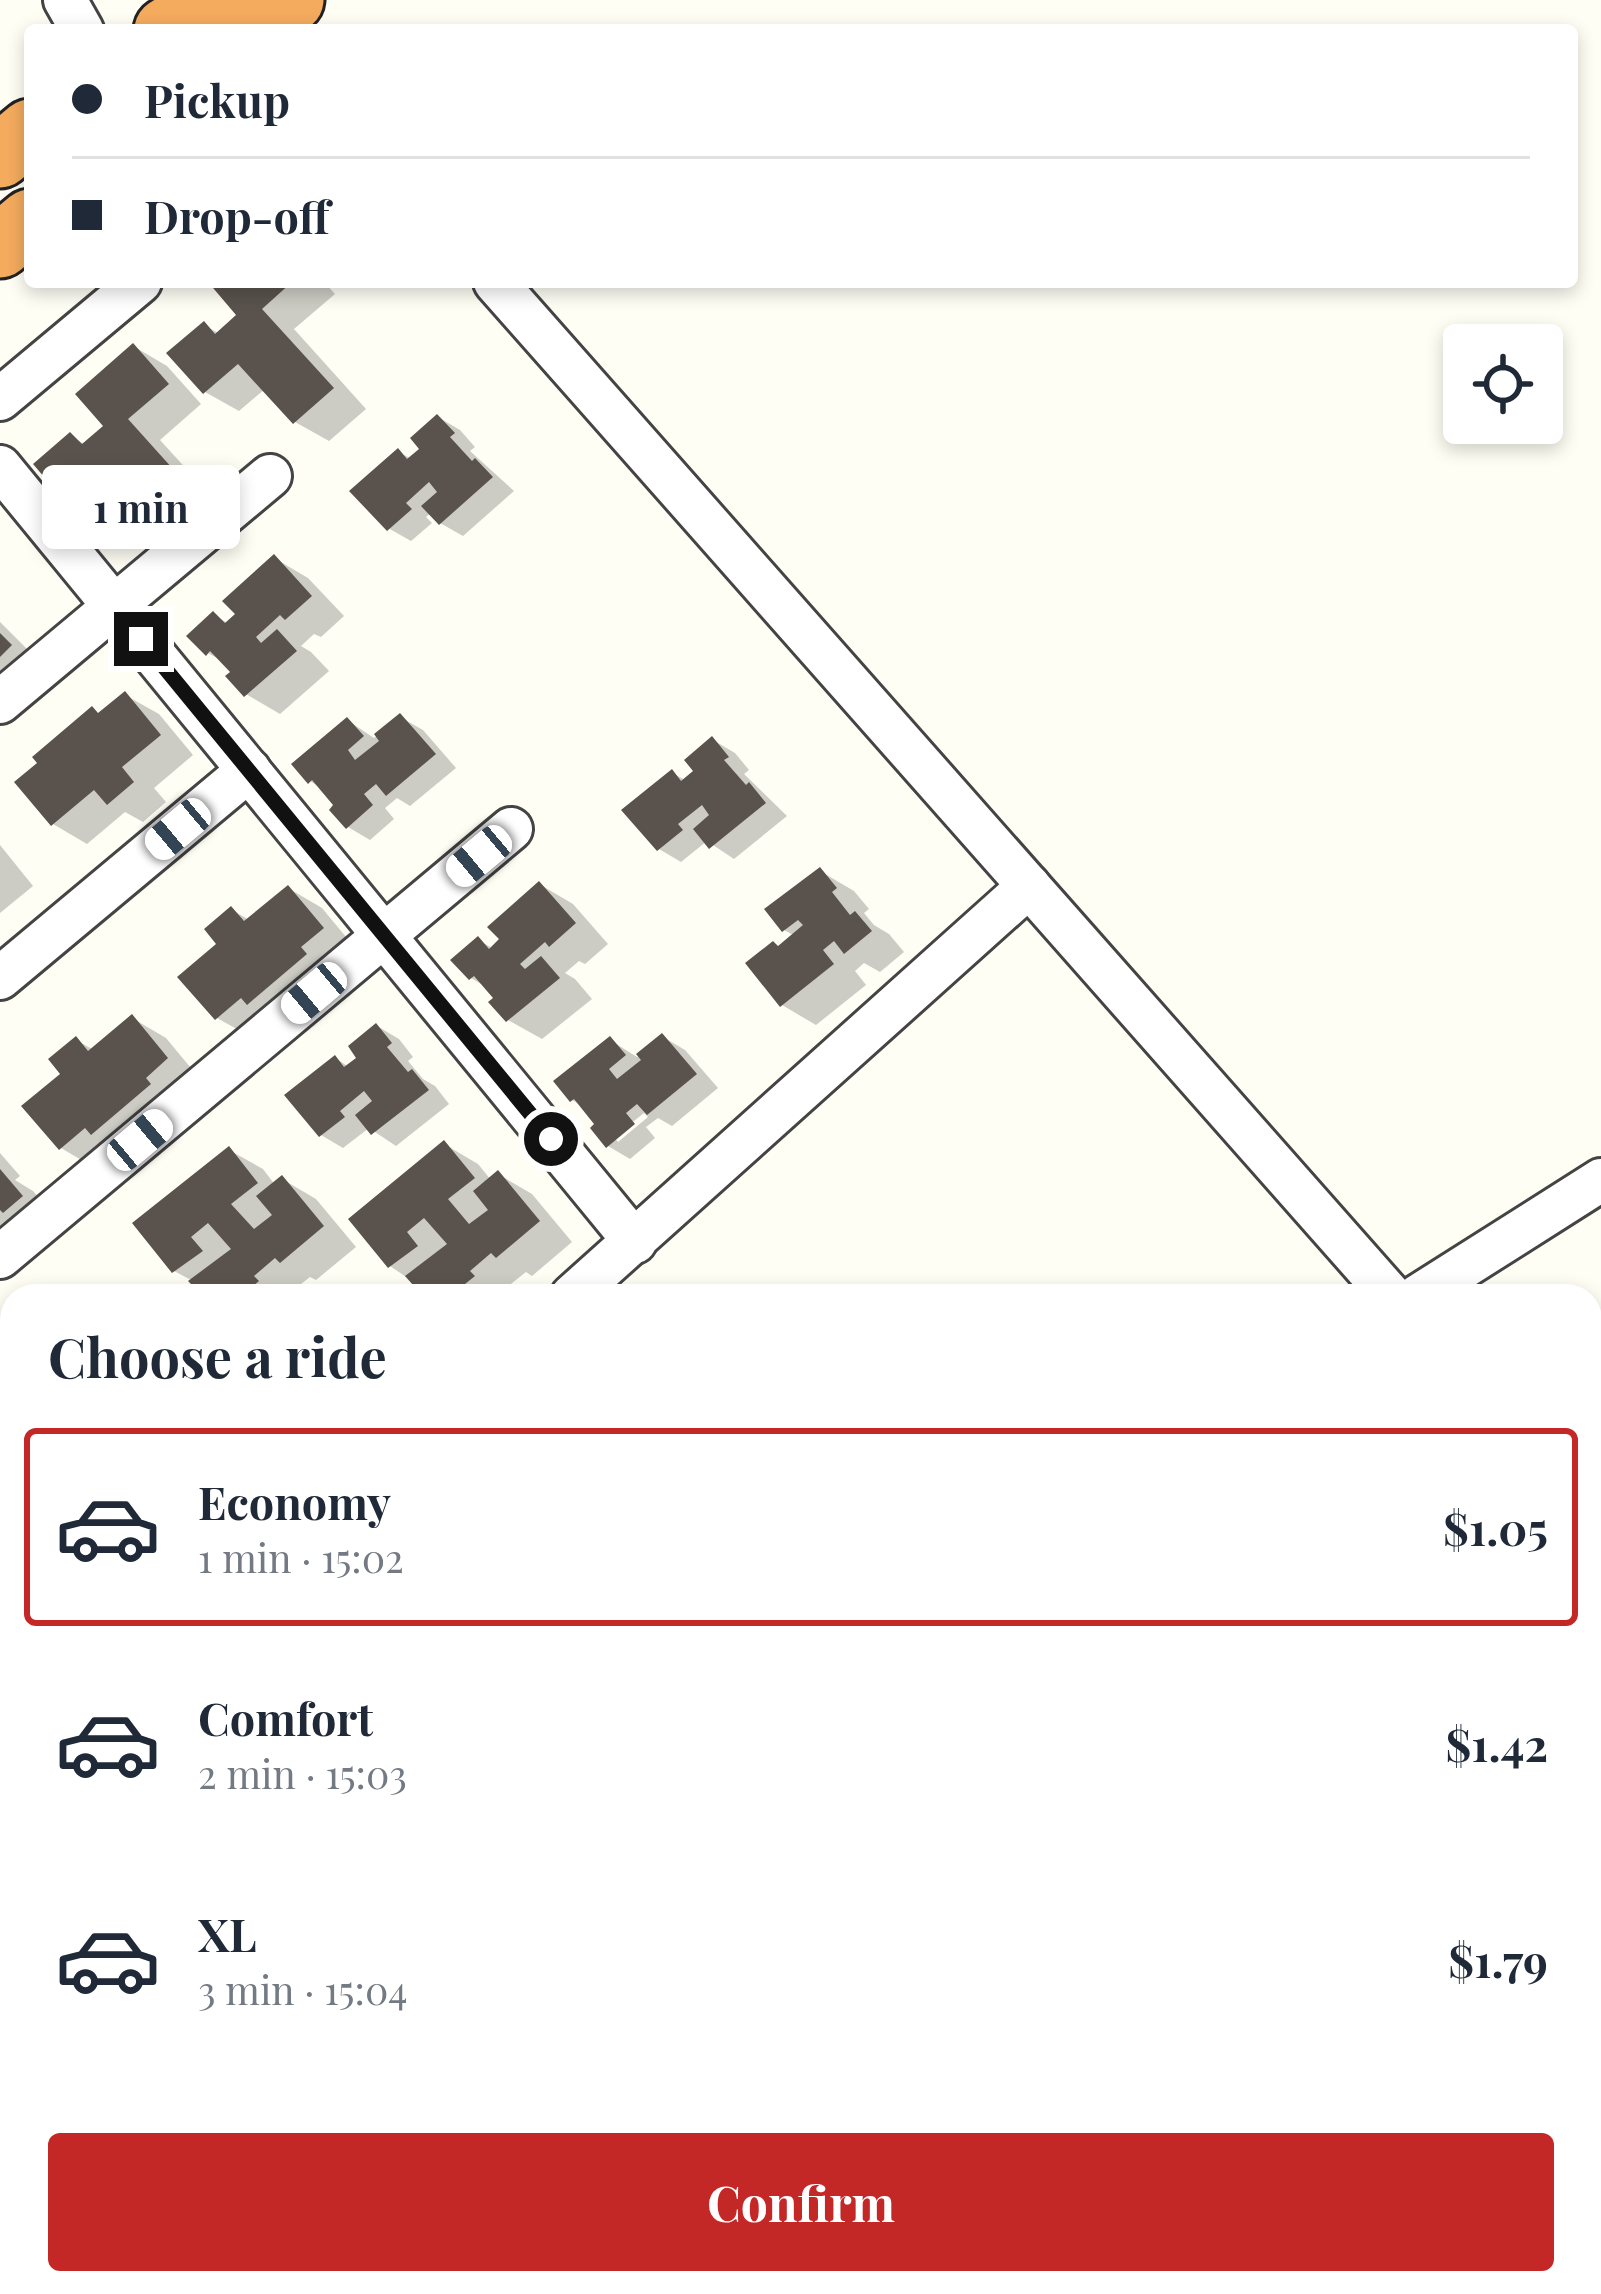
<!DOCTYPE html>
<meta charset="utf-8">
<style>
:root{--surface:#fff;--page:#f2f2f3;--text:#1f2937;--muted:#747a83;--line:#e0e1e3;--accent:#c32827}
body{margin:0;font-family:"Playfair Display",serif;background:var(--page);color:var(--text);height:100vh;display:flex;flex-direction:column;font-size:45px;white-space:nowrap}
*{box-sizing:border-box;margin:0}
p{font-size:39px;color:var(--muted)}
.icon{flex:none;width:66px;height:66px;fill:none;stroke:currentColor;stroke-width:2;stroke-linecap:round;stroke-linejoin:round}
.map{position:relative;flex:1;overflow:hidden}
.panel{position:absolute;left:0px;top:1284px;width:1602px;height:1011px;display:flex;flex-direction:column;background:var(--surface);border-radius:36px 36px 0 0;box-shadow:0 6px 18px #0003}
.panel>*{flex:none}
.guide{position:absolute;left:24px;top:24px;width:1554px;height:264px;border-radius:12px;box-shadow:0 6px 18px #0003;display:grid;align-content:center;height:264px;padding:0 48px;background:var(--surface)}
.tools{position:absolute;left:1443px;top:324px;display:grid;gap:24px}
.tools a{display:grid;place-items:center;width:120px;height:120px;border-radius:12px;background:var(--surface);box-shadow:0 6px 18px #0003;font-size:60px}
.end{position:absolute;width:54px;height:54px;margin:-27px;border:15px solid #111;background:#fff;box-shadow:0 0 0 6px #fff}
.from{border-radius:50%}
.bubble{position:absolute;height:84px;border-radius:12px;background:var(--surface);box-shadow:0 6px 18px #0003;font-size:39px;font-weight:700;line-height:84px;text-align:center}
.car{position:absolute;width:36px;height:72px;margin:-36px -18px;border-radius:15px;box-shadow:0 0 9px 3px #0007;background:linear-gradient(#fff 24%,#345 0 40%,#fff 0 76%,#345 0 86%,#fff 0)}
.guide b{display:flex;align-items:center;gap:42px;height:114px;font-size:45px}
.guide b+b{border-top:3px solid var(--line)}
.guide i{width:30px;height:30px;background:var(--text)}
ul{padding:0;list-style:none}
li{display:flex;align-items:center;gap:36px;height:198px;margin:0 24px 18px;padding:0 24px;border:6px solid transparent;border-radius:12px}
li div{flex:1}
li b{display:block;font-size:45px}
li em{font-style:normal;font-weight:700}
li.current{border-color:var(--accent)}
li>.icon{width:108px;height:108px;stroke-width:1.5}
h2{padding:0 48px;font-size:54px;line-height:144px}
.button{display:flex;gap:24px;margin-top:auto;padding:24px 48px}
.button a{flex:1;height:138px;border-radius:12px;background:var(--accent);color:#fff;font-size:48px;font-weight:700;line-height:138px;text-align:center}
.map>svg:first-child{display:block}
.shadow{fill:#0003;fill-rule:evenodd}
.building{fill:#5a534d}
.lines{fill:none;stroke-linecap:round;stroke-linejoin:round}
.minor-casing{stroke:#444;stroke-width:48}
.highway-casing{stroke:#222;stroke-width:69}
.minor{stroke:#fff;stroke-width:42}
.highway{stroke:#f4ab5e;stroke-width:63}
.route{stroke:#111;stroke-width:15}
</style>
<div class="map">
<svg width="1601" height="2294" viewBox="0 0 1601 2294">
<rect width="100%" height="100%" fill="#fffef5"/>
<g class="shadow">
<path d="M214,282H324L335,294L294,329L366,409L329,441L295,422L265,389L239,411L205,392L204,325L220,334L240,315Z"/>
<path d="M133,346L167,366L201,404L160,440L232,519L195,552L161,533L131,500L105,523L71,503L70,436L86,445L107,426Z"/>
<path d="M438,417L460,430L475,447L470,451L514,491L463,536L440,523L431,513L426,517L432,523L411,541L388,528L398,452L412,459L423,449Z"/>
<path d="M274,558L308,578L344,616L321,637L314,634L301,646L311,652L329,671L280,714L246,694L234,672L226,663L208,653L214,615L229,624Z"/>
<path d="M0,622L44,666L0,696Z"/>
<path d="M125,695L159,714L193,755L154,788L166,802L143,822L125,812L87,844L53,824L100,715Z"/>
<path d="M400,717L423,730L456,768L410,806L397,798L385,808L394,819L370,840L348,827L337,806L324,790L310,781L347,720L374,738Z"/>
<path d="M713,740L735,753L749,770L744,774L787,816L734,859L707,841L681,862L659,849L672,773L685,780L697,772Z"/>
<path d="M0,845L33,886L0,913Z"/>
<path d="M820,871L854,891L869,909L864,913L874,925L889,934L904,952L880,972L864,963L855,971L866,985L816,1025L782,1005L780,948L795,936L784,930Z"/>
<path d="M539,884L573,904L608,944L585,964L579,961L565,973L575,979L592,999L542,1039L508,1020L497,998L488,988L471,978L478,940L494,949Z"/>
<path d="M288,888L322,908L356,949L251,1037L217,1018L220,944L232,910L249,920Z"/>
<path d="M132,1018L166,1038L200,1079L95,1168L61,1148L64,1075L76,1040L94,1050Z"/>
<path d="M377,1026L399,1039L413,1057L408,1061L423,1079L435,1086L449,1104L396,1146L369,1128L343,1148L321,1135L335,1058L349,1067L360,1058Z"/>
<path d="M663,1037L685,1050L718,1088L672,1126L658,1118L646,1127L655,1138L630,1159L608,1146L599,1125L585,1107L572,1100L610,1040L637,1057ZM644,1113L648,1117L618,1142L614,1137Z"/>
<path d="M444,1144L478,1164L491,1180L498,1174L532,1194L572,1242L532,1276L526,1272L502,1291L506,1296H417L418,1285L390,1266Z"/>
<path d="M229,1150L263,1169L275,1185L282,1179L316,1199L356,1247L316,1280L310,1277L286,1296H197L201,1291L193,1281L174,1271Z"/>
<path d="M0,1153L20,1176L15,1180L33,1191L55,1217L0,1261Z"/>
<path d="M0,1414L12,1429V1469L7,1472L12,1480L0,1489Z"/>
<path d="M0,1564L12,1571V1661L0,1650Z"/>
</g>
<g class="building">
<path d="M208,282H292L262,309L334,388L293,424L238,364L203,394L166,353L204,321L215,334L236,315Z"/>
<path d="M133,343L169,384L128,419L200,499L159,535L105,474L69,506L33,464L70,432L82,444L103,426L75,394Z"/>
<path d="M437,414L455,433L450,437L472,461L475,458L493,477L439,525L421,506L437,492L429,482L406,503L412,509L387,531L349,491L398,448L407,459L419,449L410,438Z"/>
<path d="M274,554L312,596L285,620L280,615L256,637L261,643L277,629L297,651L244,697L225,676L230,672L210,651L206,656L186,636L213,611L225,623L235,614L222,601Z"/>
<path d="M0,633L12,645L0,657Z"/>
<path d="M125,691L161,735L122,767L134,782L107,805L94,790L51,826L14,782L37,763L32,757L92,706L98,713Z"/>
<path d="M400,713L436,754L386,796L376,784L364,794L373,805L346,829L329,810L333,805L312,780L308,784L291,764L347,717L364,736L348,750L355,760L379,741L374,734Z"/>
<path d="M712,736L729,757L724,760L746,785L749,782L766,803L709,849L693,829L709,815L702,805L678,824L683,830L657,851L621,810L672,769L681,781L693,771L684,760Z"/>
<path d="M820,867L837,888L832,892L850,915L855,911L872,931L844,954L834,941L823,950L834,964L780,1007L745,963L773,941L778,946L803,925L798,920L782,932L764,909Z"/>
<path d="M539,881L576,923L549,947L545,942L520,964L525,969L541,956L560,978L506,1022L488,1002L493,998L474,976L469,980L450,960L478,936L489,949L499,939L487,927Z"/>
<path d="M288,885L324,928L301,947L307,954L247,1005L241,998L215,1020L177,977L216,944L204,929L231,906L244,921Z"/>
<path d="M132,1014L168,1058L146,1078L151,1084L91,1135L85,1128L59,1150L21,1106L60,1074L48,1059L76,1036L88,1051Z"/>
<path d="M376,1023L392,1043L387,1047L408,1072L412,1069L429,1090L371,1135L355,1115L372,1101L364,1091L340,1111L345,1117L319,1137L284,1095L335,1055L344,1067L356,1058L348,1046Z"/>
<path d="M662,1033L697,1074L647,1115L637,1104L626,1113L635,1124L606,1148L590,1128L594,1124L574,1099L570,1102L553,1081L610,1036L626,1055L609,1069L617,1079L641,1060L636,1054Z"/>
<path d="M444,1140L475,1178L448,1199L469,1224L488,1210L473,1191L498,1170L540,1221L496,1258L491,1253L470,1271L475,1276L450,1296H413L407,1289L413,1285L405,1276L447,1244L424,1218L407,1232L418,1246L388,1268L348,1219Z"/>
<path d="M229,1146L258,1183L231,1204L254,1229L272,1215L256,1196L282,1175L324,1226L280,1263L275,1258L254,1276L259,1281L241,1296H188L197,1290L188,1281L231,1249L208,1223L191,1237L203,1251L172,1273L132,1223Z"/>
<path d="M0,1169L23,1196L3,1213L0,1210Z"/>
<path d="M0,1565L12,1580V1652L3,1660L0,1655Z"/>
</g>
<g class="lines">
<g class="minor-casing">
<g id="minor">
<path d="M65,0L82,30"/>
<path d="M495,282L1391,1296"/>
<path d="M0,399L140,282"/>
<path d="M0,467L635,1242"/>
<path d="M0,702L270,476"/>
<path d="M0,978L249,770"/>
<path d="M0,1257L511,829"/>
<path d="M572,1296L1029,886"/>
<path d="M1418,1296L1601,1180"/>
<path d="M1590,1509L1601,1521"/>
<path d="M0,1715L12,1729"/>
<path d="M0,1785L12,1775"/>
<path d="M1590,2214L1601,2211"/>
<path d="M0,2263L12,2251"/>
<path d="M380,2283L390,2294"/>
<path d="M786,2283L796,2294"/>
<path d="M1133,2283L1141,2294"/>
<path d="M1385,2294L1413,2283"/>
</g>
</g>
<g class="highway-casing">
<g id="highway">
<path d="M166,30L212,0"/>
<path d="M256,30L292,0"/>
<path d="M0,156L30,131"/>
<path d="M0,246L30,221"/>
</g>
</g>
<use href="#minor" class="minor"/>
<use href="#highway" class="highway"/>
</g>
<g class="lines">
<path class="route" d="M141,639L551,1139"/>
</g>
</svg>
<div class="tools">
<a><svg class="icon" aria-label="locate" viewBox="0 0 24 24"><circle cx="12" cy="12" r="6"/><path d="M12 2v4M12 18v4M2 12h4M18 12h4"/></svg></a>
</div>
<i class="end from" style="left:551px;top:1139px"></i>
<i class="end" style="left:141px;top:639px"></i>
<div class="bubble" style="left:42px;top:465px;width:198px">1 min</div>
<i class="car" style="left:178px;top:829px;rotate:230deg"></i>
<i class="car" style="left:479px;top:856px;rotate:230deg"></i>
<i class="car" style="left:314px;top:993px;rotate:230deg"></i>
<i class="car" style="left:140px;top:1140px;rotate:50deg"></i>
<div class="guide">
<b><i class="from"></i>Pickup</b>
<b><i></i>Drop-off</b>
</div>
<section class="panel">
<h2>Choose a ride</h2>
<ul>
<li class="current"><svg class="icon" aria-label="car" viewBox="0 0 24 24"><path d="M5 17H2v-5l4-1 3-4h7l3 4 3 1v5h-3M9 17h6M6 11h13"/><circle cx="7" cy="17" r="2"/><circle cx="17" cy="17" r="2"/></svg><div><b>Economy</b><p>1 min · 15:02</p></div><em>$1.05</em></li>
<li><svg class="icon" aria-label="car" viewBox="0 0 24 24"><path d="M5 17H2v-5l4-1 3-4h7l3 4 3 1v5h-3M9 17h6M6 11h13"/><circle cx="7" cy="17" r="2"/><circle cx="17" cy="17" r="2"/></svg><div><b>Comfort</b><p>2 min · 15:03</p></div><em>$1.42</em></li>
<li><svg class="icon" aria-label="car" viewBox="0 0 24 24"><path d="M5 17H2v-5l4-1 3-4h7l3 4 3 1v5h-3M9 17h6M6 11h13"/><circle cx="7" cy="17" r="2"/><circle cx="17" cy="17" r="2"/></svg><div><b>XL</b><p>3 min · 15:04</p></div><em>$1.79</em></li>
</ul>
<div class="button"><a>Confirm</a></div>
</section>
</div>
